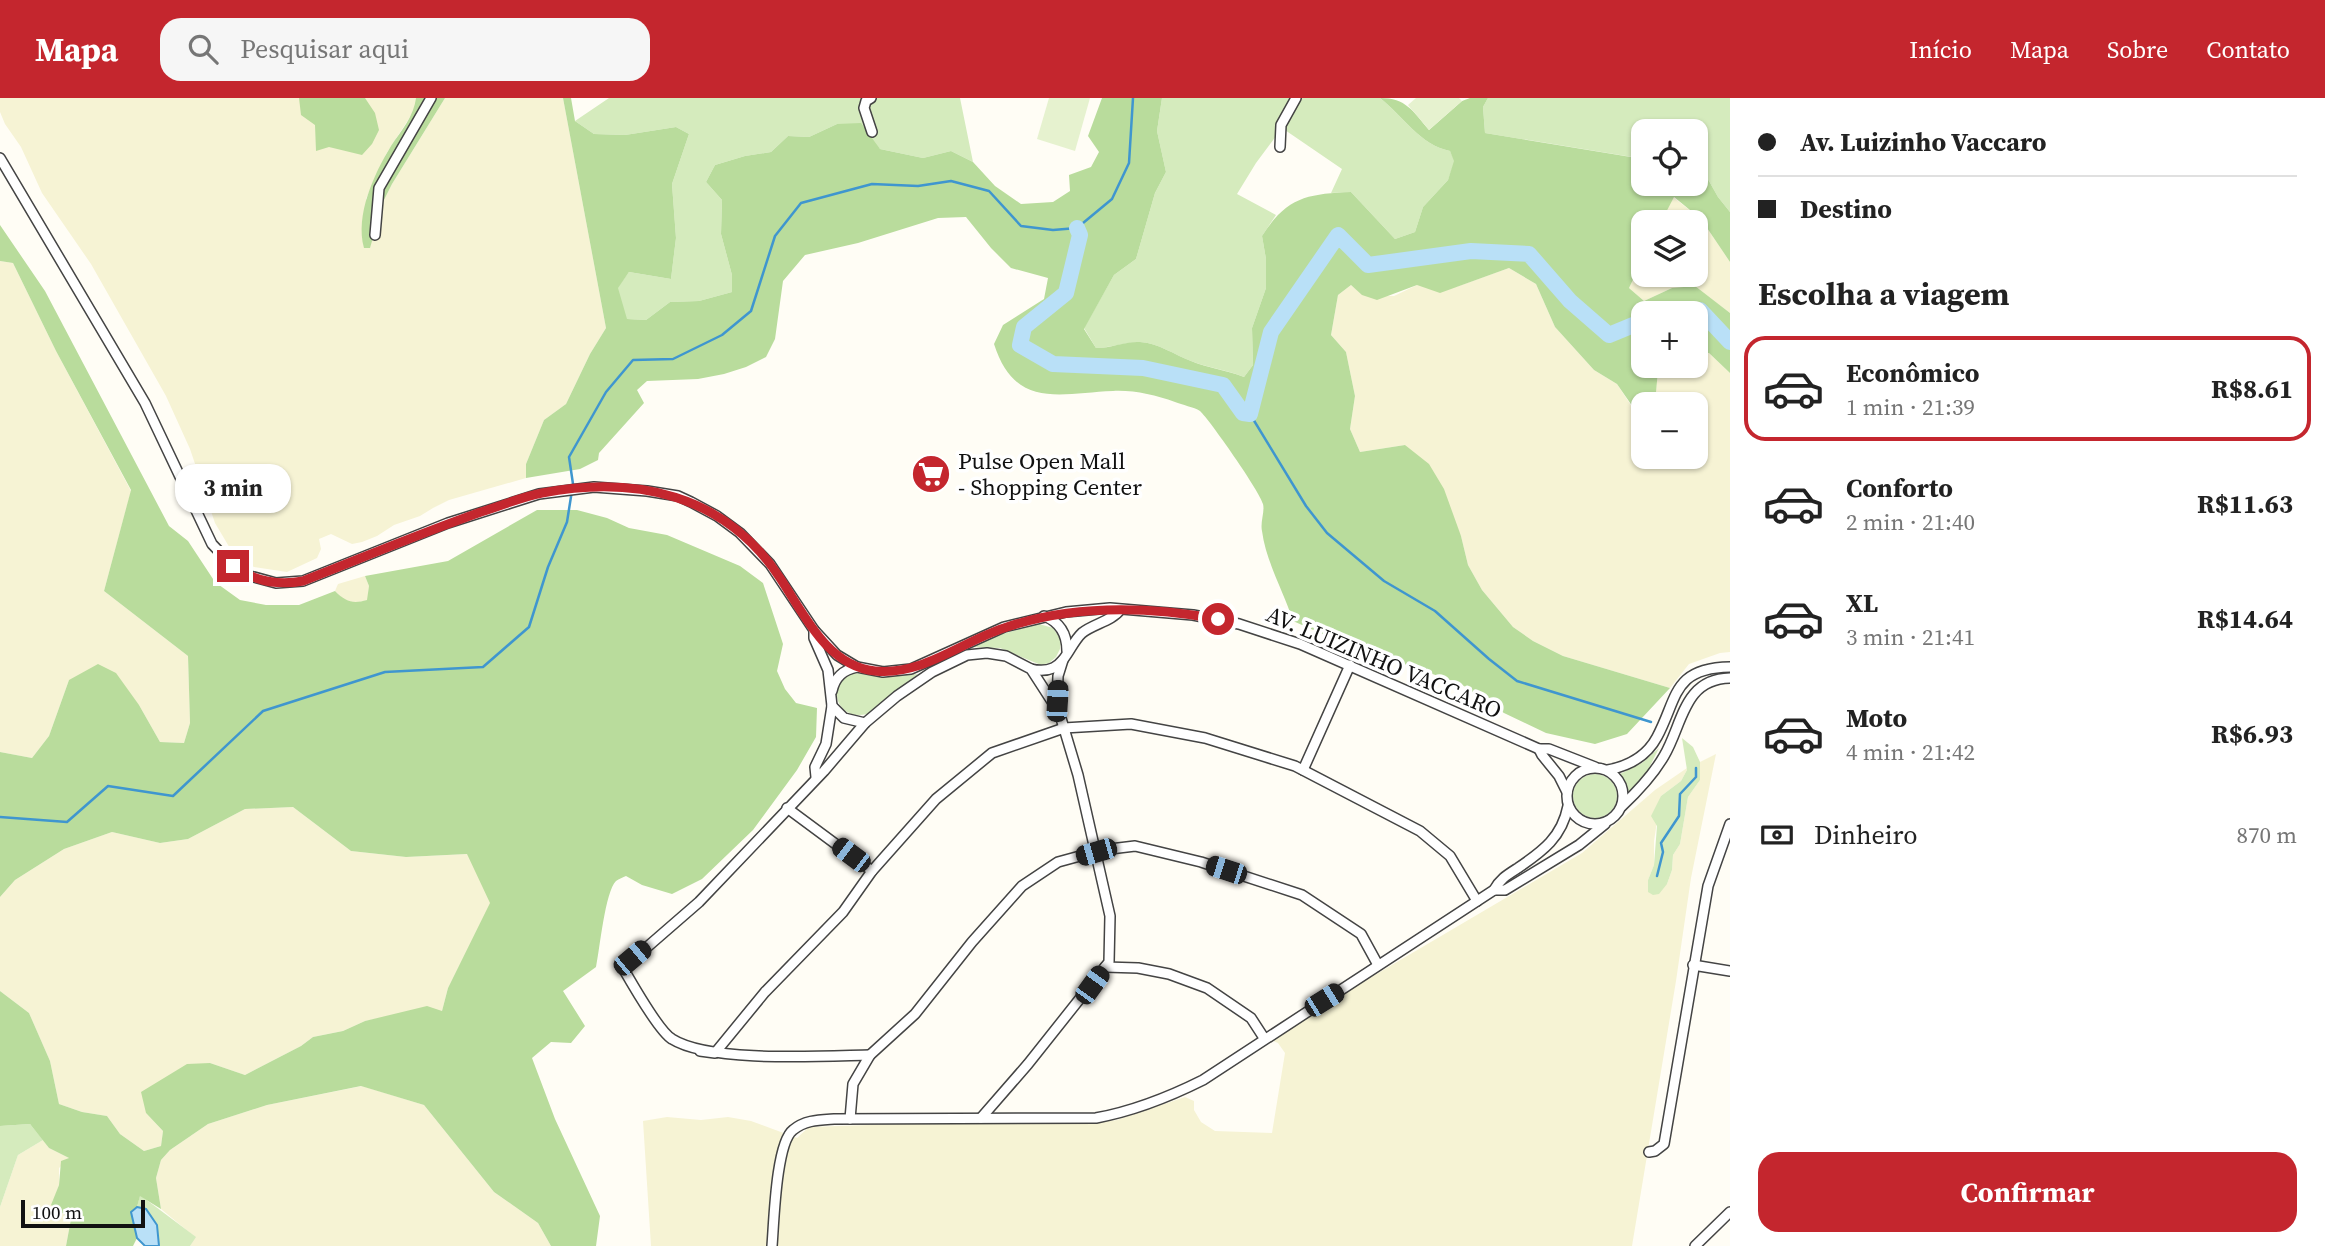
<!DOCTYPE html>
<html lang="pt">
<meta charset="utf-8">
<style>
:root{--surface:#fff;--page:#f6f6f6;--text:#222;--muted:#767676;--line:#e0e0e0;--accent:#c4262e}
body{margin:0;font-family:"Source Serif 4",serif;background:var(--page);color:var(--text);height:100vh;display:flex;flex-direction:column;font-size:26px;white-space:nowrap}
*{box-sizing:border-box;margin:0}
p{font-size:23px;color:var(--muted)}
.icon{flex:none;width:38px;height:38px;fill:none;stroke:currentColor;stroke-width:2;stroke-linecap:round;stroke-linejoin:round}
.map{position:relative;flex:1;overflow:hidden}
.panel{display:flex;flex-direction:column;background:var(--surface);width:595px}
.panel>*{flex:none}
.hud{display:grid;align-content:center;height:154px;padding:0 28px;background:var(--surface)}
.controls{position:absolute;left:1631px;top:21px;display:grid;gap:14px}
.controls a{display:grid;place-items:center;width:77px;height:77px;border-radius:14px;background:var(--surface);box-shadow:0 2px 5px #0004;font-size:35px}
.scale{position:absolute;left:21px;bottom:18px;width:124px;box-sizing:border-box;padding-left:7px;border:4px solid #111;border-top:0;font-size:19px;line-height:24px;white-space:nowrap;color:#111;-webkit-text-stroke:5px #fff;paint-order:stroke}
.end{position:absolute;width:32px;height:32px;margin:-16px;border:9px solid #c4262e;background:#fff;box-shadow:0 0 0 4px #fff}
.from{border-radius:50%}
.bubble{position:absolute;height:49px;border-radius:21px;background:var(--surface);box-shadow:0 2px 5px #0004;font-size:23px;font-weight:700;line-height:49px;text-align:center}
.car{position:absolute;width:21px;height:42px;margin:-21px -10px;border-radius:9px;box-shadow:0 0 5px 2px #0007;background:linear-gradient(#222 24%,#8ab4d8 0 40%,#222 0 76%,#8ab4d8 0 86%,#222 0)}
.hud b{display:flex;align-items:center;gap:24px;height:66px;font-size:26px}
.hud b+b{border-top:2px solid var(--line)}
.hud i{width:18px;height:18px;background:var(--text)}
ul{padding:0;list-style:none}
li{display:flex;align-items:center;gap:21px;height:105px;margin:0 14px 10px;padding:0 14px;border:4px solid transparent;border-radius:21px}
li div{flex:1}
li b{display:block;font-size:26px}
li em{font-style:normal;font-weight:700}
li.selected{border-color:var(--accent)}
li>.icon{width:63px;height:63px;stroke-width:1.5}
h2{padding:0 28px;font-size:32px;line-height:84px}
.pay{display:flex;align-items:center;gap:18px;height:77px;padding:0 28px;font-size:26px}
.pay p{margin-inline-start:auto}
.action{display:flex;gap:14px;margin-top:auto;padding:14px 28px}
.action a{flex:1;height:80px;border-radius:21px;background:var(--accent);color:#fff;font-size:28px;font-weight:700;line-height:80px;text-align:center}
header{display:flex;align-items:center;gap:42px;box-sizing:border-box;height:98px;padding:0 35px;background:var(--accent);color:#fff}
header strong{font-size:33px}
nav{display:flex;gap:38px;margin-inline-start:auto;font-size:24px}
.search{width:490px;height:63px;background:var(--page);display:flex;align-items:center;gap:18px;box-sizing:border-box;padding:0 24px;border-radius:21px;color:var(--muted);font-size:26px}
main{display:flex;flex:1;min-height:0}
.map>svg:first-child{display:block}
.farmland{fill:#f6f3d4}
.green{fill:#d5ebbd}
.forest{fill:#b9dc9c}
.pitch{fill:#e6f2cf}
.water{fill:#b9e0f7;stroke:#3f96cf;stroke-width:2}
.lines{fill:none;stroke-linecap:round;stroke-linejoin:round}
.stream{stroke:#3f96cf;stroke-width:2.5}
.river{stroke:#b9e0f7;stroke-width:16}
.street-casing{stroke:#444;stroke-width:12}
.street{stroke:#fff;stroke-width:9}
.route{stroke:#c4262e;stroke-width:9}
.labels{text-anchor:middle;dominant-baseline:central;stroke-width:7;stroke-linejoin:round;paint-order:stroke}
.poi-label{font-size:23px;fill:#111;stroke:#fff;text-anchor:start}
.street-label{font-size:23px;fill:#111;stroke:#fff}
</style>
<header>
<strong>Mapa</strong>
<div class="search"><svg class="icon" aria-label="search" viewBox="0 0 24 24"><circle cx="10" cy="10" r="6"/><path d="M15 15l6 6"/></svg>Pesquisar aqui</div>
<nav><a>Início</a><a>Mapa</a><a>Sobre</a><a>Contato</a></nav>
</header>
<main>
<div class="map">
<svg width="1730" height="1148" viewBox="0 0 1730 1148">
<rect width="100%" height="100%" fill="#fffdf5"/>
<g class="farmland">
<path d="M0,0H416L415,11L386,56L366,101L383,104L392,86L445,0H563L606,230L590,256L566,306L544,322L526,366V380L449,402L433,410L420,418L394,427L377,438L362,444L352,446L331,436L319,441L321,451L317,460L287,474L254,469L234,457L215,425L190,351L166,298L91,166L42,95L21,49L5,26L0,14Z"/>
<path d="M1673,99L1701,121L1730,164V215L1695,189L1672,190L1644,203L1629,190L1643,161V177H1696V124H1661Z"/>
<path d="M0,163L13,165L56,253L131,393L104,493L188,558L190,625L184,645L160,644L139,607L69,582L49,638L32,660L0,654Z"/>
<path d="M1509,170L1536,186L1555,229L1594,272L1617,286L1634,312L1643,310V359H1696V306H1655L1658,272L1663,268H1696V255H1709L1730,275V554L1720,555L1689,566L1670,590L1563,558L1533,543L1513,529L1482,492L1468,467L1461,438L1405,347L1360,354L1350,331L1355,298L1346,254L1331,237L1338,197L1351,187L1363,197L1394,198L1417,187L1456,189Z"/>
<path d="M365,478L369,488L368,502L355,505L344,502L335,493L338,486Z"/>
<path d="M1716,656L1691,780L1676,883L1632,1148H651L643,1023L667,1019L701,1022L728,1019L751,1023L797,1040L809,1029L1079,1020L1090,1025L1117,1022L1185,999L1194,1003V1012L1201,1024L1215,1033L1272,1035L1285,955L1278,945L1271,942L1346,894L1582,755L1655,692L1687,670V672L1681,683L1661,698L1654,743V767L1648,782L1667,786L1672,772L1673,757L1680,746L1688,699L1700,682V664Z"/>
<path d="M293,709L351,753L406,759L468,756L491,805L448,890L442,913L390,918L365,923L343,933L313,939L301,948L245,977L210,965L146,1015L163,1033L161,1048L144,1053L120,1036L107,1018L82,1014L59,1006L50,963L29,915L0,893V799L15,782L64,751L112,734L160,745L188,741L245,711Z"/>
<path d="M362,988L424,1007L494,1094L538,1125L551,1148H190L195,1139L161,1111L156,1080L161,1062L170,1052L208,1026L267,1007Z"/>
<path d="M43,1042L49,1050L69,1060L59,1070V1087L52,1107L71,1121L66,1148H0V1109L18,1057Z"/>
</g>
<g class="green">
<path d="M609,0H960L973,64L951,53L923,60L880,51L837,26L809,39L788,38L771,54L745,58L715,67L706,84L722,102L721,136L732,177V194L699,203L670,204L646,222L626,221L617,190L629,174L671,181L676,140L672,86L689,36L676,29L625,37L594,36L575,23Z"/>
<path d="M1162,0H1380C1403,18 1420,47 1450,53L1455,63L1448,82L1423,109L1415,134L1395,141L1351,94L1331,95L1342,71L1282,30L1256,65L1237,96L1276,117L1262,138L1266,161V190L1252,230L1253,267L1244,279C1227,272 1209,270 1191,263C1175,257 1158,245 1140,244C1126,244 1110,250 1096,250L1084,230L1114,177L1136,161L1155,95L1166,74L1157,33Z"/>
<path d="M1488,0H1730V114L1718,99L1696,60V33H1643V58L1638,60L1485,35L1483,9Z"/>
<path d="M1039,526L1053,530L1061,542L1060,551L1056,559L1049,565L1041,567L1000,550L970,549L1002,536Z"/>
<path d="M854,575L883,579L918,576L867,616C837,624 824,586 854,575Z"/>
<path d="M1682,640L1693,649L1700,664V682L1688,699L1680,746L1673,757L1672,772L1667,786L1659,796L1653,797L1648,794V782L1654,767L1657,728L1651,718L1661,698L1681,683L1687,672Z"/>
<path d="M1659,650L1648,672L1629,694L1620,676L1642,665Z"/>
<circle cx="1595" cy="698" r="22"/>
<path d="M30,1026L43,1042L18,1057L0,1109V1028Z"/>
<path d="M140,1097L196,1139L190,1148H159L157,1127L146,1111L137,1109Z"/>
</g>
<g class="forest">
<path d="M299,0H365L375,15L379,32L372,46L362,57L329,49L316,53L315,27L301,17Z"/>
<path d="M416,0H445L392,86L383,104L370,150H364C355,117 374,76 391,48C401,33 414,18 416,0Z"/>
<path d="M563,0H571L575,23L594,36L625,37L676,29L689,36L672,86L676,140L671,181L629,174L618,190L627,221L646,222L670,204L699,203L732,194V177L721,136L722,102L706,84L715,67L745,58L771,54L788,38L809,39L837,26L861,25L880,51L923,60L951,53L973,64L995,88L1021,106L1053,104L1070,93L1069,77L1091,69L1099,54L1088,38L1102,0H1162L1157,33L1166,74L1155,95L1136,161L1114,177L1084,231L1096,250C1111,250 1126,243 1140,244C1158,245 1175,257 1191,263C1208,270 1226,272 1244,279L1253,267L1252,230L1266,190V161L1262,138C1287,99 1307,96 1351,94L1395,141L1415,134L1423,109L1448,82L1454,63L1450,53C1420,47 1403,18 1380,0C1406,0 1413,13 1429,32L1462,3L1470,0H1488L1483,9L1485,35L1637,60L1643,58V86H1696V60L1718,99L1730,114V164L1701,121L1674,99L1661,124H1643V161L1629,190L1644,203L1672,190L1695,188L1730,215V275L1709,255H1696V215H1643V268H1663L1658,272L1655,306H1643V310L1635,312L1617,286L1594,272L1555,229L1536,186L1509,170L1440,195L1417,187L1377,202L1362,197L1351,187L1338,197L1331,237L1346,254L1355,298L1350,331L1360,354L1405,347L1429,366L1444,391L1461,438L1468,467L1482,492L1513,529L1533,543L1563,558L1670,590L1627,636L1595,646L1546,635L1504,615L1461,586L1336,542L1293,523C1284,494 1266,464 1262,433C1260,424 1265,414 1263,406C1261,395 1209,321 1200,313C1194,309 1182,307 1175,304C1155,297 1134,292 1113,293C1060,295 1015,312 994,246L1003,227L1044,201L1048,180L1011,170L991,150L966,119L938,120L858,145L805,157L783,183L775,241L766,259L746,269L724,276L698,281L647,283L637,292L644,305L599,355L598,362L580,371L526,380V366L544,322L566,306L590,256L606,230Z"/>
<path d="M0,127L45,193L169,428L188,443L215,484L240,502L266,507H299L335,493C346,504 353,506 367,502L369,488L365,478L448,463L537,412H577L607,420L629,430L667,437L740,468L763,485L783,546L777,573L785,591L796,605L817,610L816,639L797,672L753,732L702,781L672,796L642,787L626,778C623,779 619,781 616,783C605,794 600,850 596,869L563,893L585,928L571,945L551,944L532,960L555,1021L600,1118L596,1148H551L538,1125L494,1094L424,1007L361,988L267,1007L208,1026L170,1052L161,1062L156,1080L161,1111L140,1098L137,1109L131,1114L137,1140L133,1148H66L71,1121L51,1107L59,1087L61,1063L69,1060L49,1050L30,1026L0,1028V893L29,915L50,963L59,1006L82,1014L107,1018L120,1036L144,1053L161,1048L163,1033L146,1015L141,994L187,966L210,965L245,977L301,948L313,939L343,933L365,923L427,908L442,913L448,890L490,805L467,756L406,759L351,753L293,709L245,711L188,741L160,745L112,734L64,751L15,782L0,799V654L32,660L49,638L69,582L98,566L116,575L139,607L160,644L184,645L190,625L188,558L104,493L131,392L56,253L13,165L0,163Z"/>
</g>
<g class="pitch">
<path d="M1049,0H1090L1075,53L1037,41Z"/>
<path d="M1416,0H1459L1462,3L1429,32L1408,7Z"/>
</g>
<path class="water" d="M137,1109L146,1111L157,1127L159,1148H145L137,1140L131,1114Z"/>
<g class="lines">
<g class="stream">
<path d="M1250,316L1306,408L1327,435L1384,483L1435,513L1489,561L1517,583L1651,624"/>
<path d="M0,719L67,724L108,688L173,698L263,613L385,574L483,569L529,529L548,469L567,424L573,386L569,359L606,294L633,262L673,261L722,237L751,213L775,138L801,105L872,86L918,88L951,83L989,93L1021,128L1053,132L1077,130L1112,101L1129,65L1133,0"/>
<path d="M1657,778L1663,754L1661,745L1679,718L1680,696L1696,679V670"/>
</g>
<g class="river">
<path d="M1077,130L1080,137L1066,195L1024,229L1020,247L1053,266L1143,270L1223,287L1243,315L1250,316L1271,234L1338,137L1368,167L1471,153L1529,156L1570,203L1609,237L1643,223"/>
<path d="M1684,215L1700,212L1730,244"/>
</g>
<g class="street-casing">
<g id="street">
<path d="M871,0L866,3L864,10L872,34"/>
<path d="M1280,49L1281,27L1296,0"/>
<path d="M0,60L145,305L212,446L233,468L250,478L276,485L303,483L448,425L539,396L594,389L647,393L678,398L691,404L717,418L740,435L770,466L814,532L837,557L857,569L883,574L911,571L1004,529L1066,514L1110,510L1193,517L1239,526L1300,546L1539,651H1549L1595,669"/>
<path d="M375,137L379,90L431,0"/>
<path d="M1044,518C1060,524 1067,536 1067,553"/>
<path d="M814,532V540L828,572L832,608L826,646L815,669L816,679"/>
<path d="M1031,571C1039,573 1046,573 1053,570C1067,563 1071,545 1082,535C1093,526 1112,523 1120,512"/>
<path d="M832,593C835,579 843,572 857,569"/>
<path d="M832,608L844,620L865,625"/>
<path d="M1539,651L1542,657L1559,678L1567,694"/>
<circle cx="1595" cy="698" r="28"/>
<path d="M1303,672L1350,567"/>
<path d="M1608,672C1628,668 1647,658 1657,639C1678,600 1672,570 1730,569"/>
<path d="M1622,708C1638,693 1653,677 1664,658C1683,626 1683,581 1730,580"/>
<path d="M787,710L872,773"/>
<path d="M1494,792H1505L1579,747L1605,726"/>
<path d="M1693,867L1730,873"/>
<path d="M1105,869L1138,870L1169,876L1207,890L1251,920L1264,940"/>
<path d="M700,953L715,955L765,894L843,814L872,773L936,701L992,655L1064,630L1131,626L1205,640L1295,668L1420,733L1450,758L1477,803"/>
<path d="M870,957C823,958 710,965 672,941C660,934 631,884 623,870L699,804L824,673L865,625L897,598L932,574L967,557L987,555L1006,558L1031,571L1053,605L1057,607"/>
<path d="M981,1020L1028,966L1109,864L1110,818L1078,677L1057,607L1058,578L1063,562"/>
<path d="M850,1021L853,986L870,957L915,916L972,844L1022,788L1058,764L1102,752L1135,748L1201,764L1302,797L1361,836L1378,867"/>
<path d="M1649,1054L1655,1053L1664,1046L1708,788L1730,726"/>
<path d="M772,1148C774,1124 776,1045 793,1032C805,1022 819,1022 834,1021L1096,1020C1134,1013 1169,999 1203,982L1494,792C1500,781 1507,777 1518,770C1543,753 1562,739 1568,708"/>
<path d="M1695,1148L1730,1114"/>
</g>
</g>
<use href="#street" class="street"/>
</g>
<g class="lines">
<path class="route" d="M233,468C254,483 277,488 303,483C362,460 421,435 481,414C501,408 521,399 542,395C635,377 725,396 780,480C804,516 827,568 875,573C922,578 961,544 1004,530C1073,506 1146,508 1218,521"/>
</g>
<defs>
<g id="supermarket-disc" transform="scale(2.0125)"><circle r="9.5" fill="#c4262e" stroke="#fff"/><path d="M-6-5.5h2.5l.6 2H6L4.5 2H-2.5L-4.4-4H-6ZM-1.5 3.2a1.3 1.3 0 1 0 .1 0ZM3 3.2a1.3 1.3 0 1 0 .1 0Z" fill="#fff"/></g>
</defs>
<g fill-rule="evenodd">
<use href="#supermarket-disc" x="931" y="376"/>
</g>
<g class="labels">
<g class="poi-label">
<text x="958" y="363">Pulse Open Mall<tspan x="958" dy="26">- Shopping Center</tspan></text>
</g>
<g class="street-label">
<text transform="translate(1384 564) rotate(23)">AV. LUIZINHO VACCARO</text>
</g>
</g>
</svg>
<div class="controls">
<a><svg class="icon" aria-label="locate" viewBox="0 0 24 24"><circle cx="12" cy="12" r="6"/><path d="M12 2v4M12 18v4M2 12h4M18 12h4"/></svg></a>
<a><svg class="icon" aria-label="layers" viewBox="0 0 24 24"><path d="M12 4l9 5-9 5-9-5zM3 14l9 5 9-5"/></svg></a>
<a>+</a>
<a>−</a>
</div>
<div class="scale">100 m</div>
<i class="end from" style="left:1218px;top:521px"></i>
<i class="end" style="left:233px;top:468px"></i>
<div class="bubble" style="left:175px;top:366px;width:116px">3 min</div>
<i class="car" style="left:1057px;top:603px;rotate:3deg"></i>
<i class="car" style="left:1096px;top:754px;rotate:254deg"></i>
<i class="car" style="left:851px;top:757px;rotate:307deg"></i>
<i class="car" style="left:1226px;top:772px;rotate:288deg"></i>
<i class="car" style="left:632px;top:860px;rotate:50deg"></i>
<i class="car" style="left:1092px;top:887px;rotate:36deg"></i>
<i class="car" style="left:1324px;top:902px;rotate:58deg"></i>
</div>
<section class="panel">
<div class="hud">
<b><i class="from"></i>Av. Luizinho Vaccaro</b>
<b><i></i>Destino</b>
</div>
<h2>Escolha a viagem</h2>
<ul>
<li class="selected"><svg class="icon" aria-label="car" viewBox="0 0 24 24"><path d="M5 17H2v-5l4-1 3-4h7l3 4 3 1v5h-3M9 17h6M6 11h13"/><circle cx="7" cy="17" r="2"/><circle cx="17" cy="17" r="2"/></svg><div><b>Econômico</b><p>1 min · 21:39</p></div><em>R$8.61</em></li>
<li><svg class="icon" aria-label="car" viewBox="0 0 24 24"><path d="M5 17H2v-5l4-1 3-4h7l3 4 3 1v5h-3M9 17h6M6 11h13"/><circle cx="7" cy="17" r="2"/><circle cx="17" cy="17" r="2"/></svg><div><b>Conforto</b><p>2 min · 21:40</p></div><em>R$11.63</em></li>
<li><svg class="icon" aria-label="car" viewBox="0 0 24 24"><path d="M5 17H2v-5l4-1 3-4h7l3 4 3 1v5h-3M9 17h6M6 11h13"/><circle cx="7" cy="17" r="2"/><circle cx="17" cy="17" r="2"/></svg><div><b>XL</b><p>3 min · 21:41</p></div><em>R$14.64</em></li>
<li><svg class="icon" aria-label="car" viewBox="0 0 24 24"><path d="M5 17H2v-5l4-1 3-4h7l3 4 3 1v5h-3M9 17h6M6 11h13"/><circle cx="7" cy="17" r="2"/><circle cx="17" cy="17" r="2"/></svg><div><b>Moto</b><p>4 min · 21:42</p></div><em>R$6.93</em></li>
</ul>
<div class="pay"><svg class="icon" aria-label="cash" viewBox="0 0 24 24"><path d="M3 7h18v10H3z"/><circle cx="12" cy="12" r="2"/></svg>Dinheiro<p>870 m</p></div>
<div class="action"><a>Confirmar</a></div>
</section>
</main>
